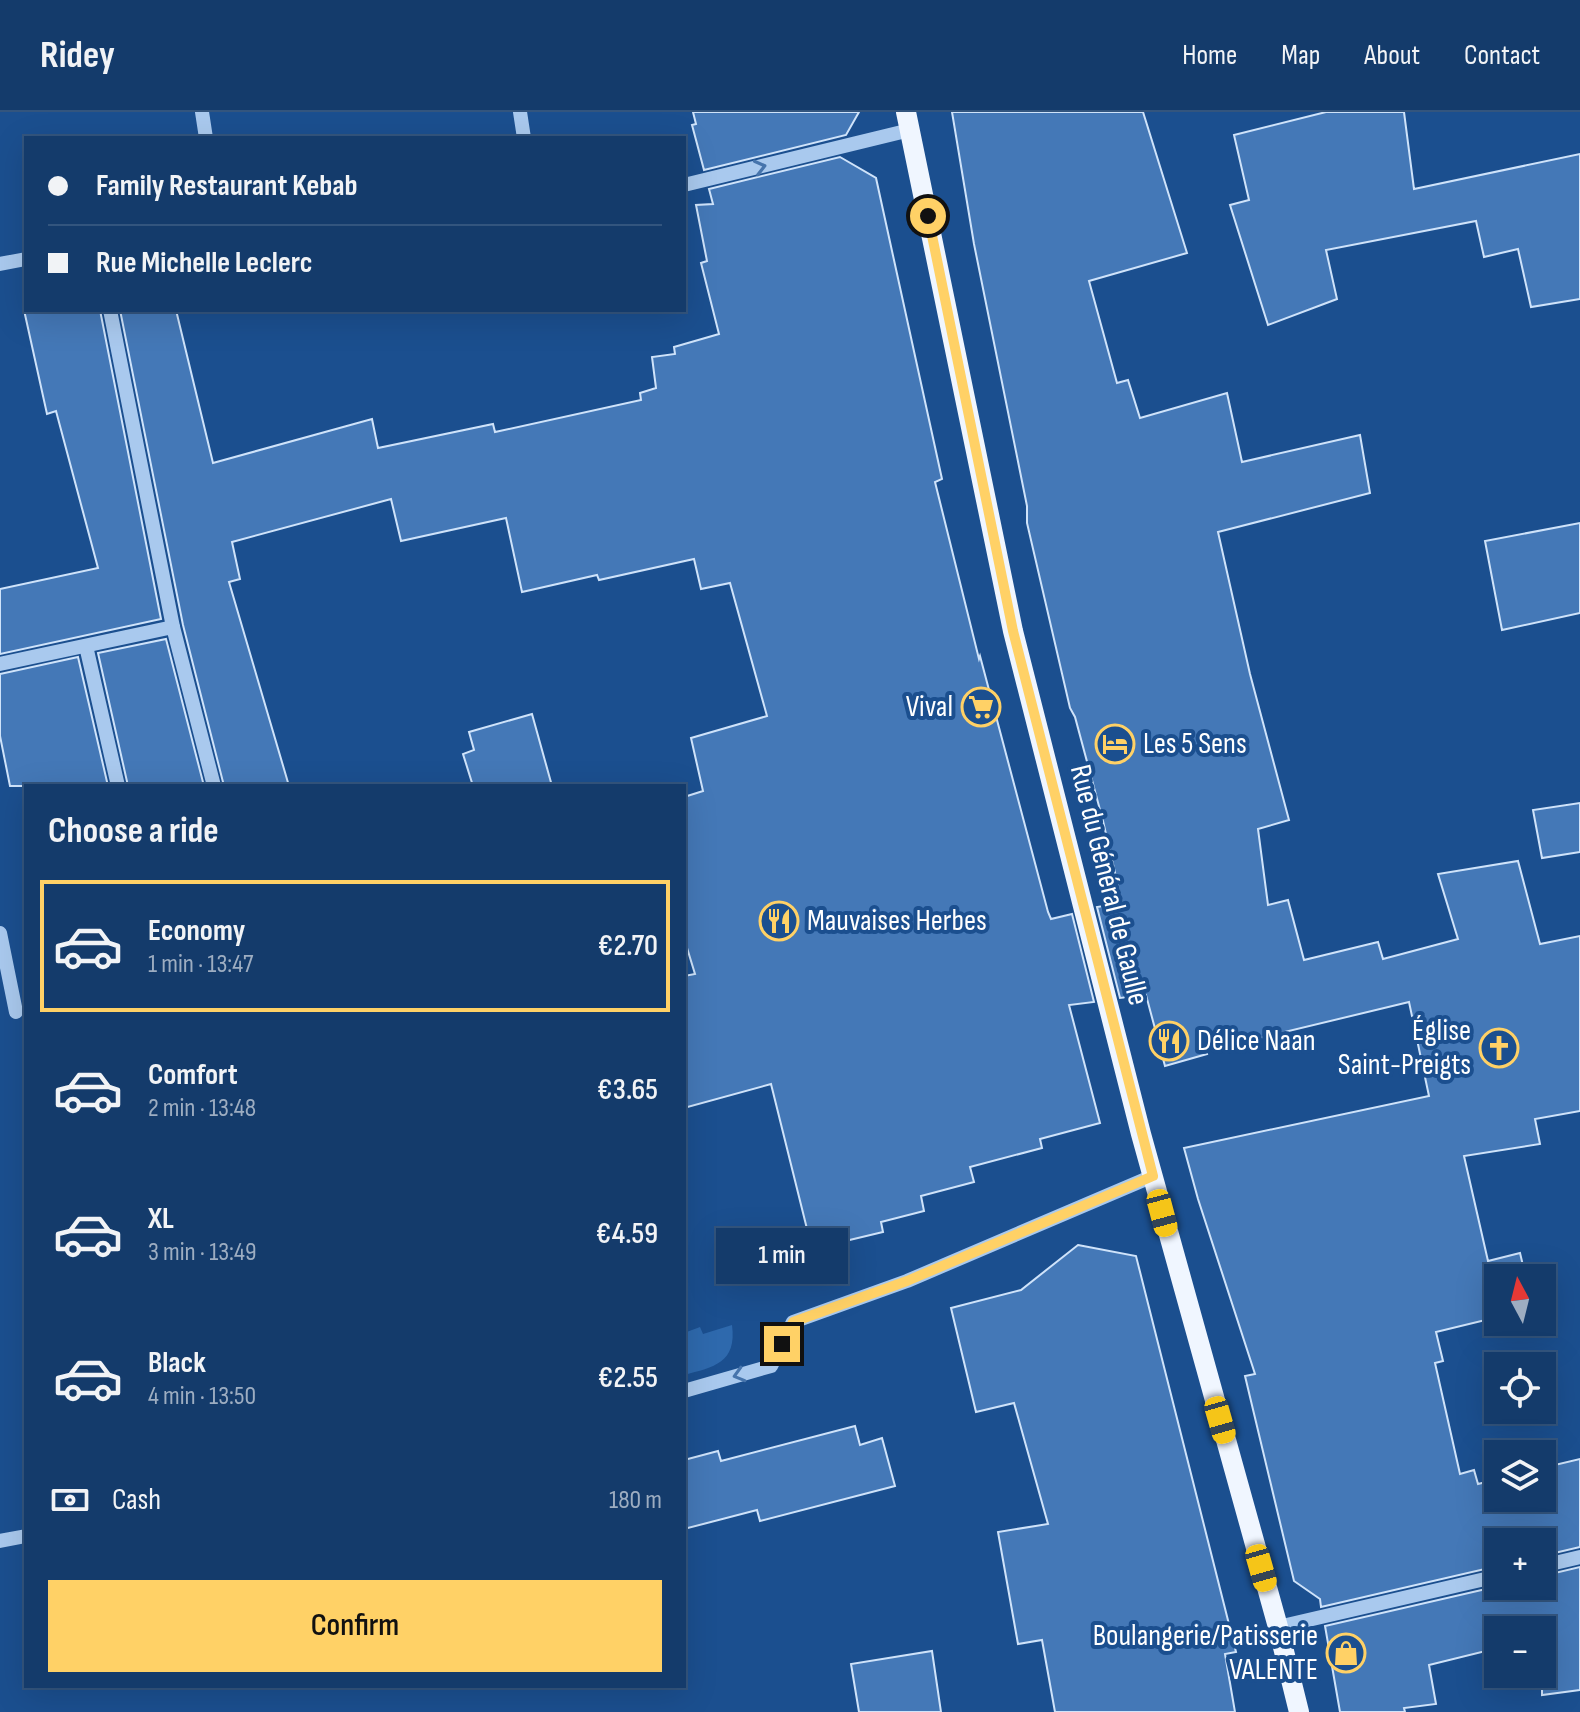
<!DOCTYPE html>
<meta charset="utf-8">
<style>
:root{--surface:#143b6b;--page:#214673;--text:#f1f3f6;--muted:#9dadc1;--line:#33557e;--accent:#ffd166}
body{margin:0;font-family:"Sofia Sans Condensed",sans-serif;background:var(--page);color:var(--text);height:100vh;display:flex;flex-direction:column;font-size:30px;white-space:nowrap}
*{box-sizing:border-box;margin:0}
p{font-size:26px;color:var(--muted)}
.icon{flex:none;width:44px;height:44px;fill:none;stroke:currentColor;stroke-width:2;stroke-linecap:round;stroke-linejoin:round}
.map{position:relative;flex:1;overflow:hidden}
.panel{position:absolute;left:24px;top:672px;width:662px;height:904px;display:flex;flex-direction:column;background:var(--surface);border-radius:0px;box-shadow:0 8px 32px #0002,0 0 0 2px var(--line)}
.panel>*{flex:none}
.banner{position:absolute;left:24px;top:24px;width:662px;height:176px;border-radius:0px;box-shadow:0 8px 32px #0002,0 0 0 2px var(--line);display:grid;align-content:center;height:176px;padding:0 24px;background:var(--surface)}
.needle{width:52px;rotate:353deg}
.tools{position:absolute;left:1484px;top:1152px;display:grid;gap:16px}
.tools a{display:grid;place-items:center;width:72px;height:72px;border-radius:0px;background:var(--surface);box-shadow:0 8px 32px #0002,0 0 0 2px var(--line);font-size:40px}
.end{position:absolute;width:36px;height:36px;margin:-18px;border:10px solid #ffd166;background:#111;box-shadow:0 0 0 4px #111}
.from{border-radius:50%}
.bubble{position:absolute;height:56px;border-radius:0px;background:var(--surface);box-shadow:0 8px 32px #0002,0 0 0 2px var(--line);font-size:26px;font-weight:600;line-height:56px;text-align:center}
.car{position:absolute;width:24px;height:48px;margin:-24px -12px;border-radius:10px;box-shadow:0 0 6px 2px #0007;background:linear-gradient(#f5c518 24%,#345 0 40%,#f5c518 0 76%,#345 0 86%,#f5c518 0)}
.banner b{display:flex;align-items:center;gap:28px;height:76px;font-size:30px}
.banner b+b{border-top:2px solid var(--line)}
.banner i{width:20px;height:20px;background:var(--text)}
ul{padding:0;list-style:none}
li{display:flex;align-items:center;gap:24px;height:132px;margin:0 16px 12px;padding:0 8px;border:4px solid transparent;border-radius:0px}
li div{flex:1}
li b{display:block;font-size:30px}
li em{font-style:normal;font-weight:600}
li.active{border-color:var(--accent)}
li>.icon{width:72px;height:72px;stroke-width:1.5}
h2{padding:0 24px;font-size:36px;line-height:96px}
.pay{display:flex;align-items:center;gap:20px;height:88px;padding:0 24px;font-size:30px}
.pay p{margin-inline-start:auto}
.action{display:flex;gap:16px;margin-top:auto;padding:16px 24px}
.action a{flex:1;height:92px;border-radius:0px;background:var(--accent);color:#111;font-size:32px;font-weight:600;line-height:92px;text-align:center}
header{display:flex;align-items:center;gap:48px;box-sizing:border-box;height:112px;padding:0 40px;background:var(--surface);border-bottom:2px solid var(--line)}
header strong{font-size:38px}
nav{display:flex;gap:44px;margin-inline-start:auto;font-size:28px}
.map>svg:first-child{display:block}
.green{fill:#2e69ad}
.building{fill:#4478b7;stroke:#cfe3fa;stroke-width:2}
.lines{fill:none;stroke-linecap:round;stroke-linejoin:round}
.minor{stroke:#a9c9ee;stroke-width:14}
.major{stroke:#f0f6ff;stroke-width:20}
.oneway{stroke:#4674ac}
.route{stroke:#ffd166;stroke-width:10}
.labels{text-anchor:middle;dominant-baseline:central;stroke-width:8;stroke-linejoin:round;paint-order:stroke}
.poi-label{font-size:30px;fill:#fff;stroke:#1b4f8f;text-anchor:end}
.street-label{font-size:30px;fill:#fff;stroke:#1b4f8f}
</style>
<header>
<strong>Ridey</strong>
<nav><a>Home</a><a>Map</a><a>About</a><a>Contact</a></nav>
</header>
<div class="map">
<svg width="1580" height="1600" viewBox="0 0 1580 1600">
<rect width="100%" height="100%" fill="#1b4f8f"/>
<path class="green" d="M732,1213C737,1251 714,1255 684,1263V1221L700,1215L703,1222Z"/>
<g class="building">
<path d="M693,0H859L846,23L704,58L692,13L696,12Z"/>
<path d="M952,0H1143L1187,141L1089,169L1117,271L1128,268L1140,306L1227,281L1242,350L1360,323L1370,381L1218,420L1250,562L1289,708L1258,717L1268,793L1288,788L1304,848L1378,830L1383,847L1458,827L1438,762L1518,749L1540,832L1580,824V999L1535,1007L1540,1032L1464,1044L1488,1149L1520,1141L1526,1166H1498V1205L1436,1220L1443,1249L1435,1251L1460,1362L1474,1358L1478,1372L1498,1367V1386H1542V1356L1580,1347V1435L1542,1444V1430H1498V1454L1321,1495L1320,1487L1294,1469L1245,1264L1255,1262L1198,1087L1184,1036L1429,984L1409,890L1206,939L1207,942L1165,954L1146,883L1120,886L1097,795L1122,791L1103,709L1075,605L1070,596L1027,411V394L974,132Z"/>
<path d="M1326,0H1404L1414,77L1580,42V187L1531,195L1518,137L1484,145L1476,109L1326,138L1337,187L1268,213L1230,93L1249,88L1234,23Z"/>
<path d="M840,45L876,66L942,367L935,370L979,547L980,544L1048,800L1051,807L1072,802L1094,890L1069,893L1100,1011L1040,1027L1042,1036L970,1055L974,1070L921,1084L924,1099L881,1110L883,1120L812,1137L771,972L684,996V864L695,862L684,826V685L703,679L691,626L767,604L730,471L701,477L694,447L599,468L597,463L522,480L506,406L401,429L391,387L232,430L240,467L229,470L289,674H224L183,513L120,198H176L213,351L372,307L378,336L493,312L495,320L641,288L640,281L656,276L652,245L675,242L674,235L719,222L701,151L707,149L696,93L713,92L709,77Z"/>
<path d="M24,198H100L161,507L0,542V477L98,456L56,299L47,302Z"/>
<path d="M1580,411V501L1502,518L1485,429Z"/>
<path d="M166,527L204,674H128L98,541Z"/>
<path d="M78,545L108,674H10L0,624V562Z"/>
<path d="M532,602L552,674H473L463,642L474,638L469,620Z"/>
<path d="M1580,691V740L1542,746L1533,698Z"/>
<path d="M1078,1133L1136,1144L1236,1540L1225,1542L1235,1600H1055L1042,1528L1018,1532L998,1420L1048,1412L1014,1291L976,1300L951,1196L1021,1178Z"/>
<path d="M855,1314L860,1333L882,1326L895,1374L760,1409L757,1398L684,1417V1348L718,1339L721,1349Z"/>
<path d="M1580,1455V1578L1542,1583V1518H1498V1536L1429,1553L1436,1592L1404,1596L1405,1600H1340L1325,1514L1499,1474H1542V1464Z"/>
<path d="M932,1539L941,1600H859L851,1552Z"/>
</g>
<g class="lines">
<g class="minor">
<path d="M202,0L206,26"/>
<path d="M520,0L524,26"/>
<path d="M684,73L910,18"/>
<path d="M0,152L26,147"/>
<path d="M110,198L173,515L214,674"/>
<path d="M86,534L118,674"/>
<path d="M0,552L173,515"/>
<path d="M0,821L16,900"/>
<path d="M684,1279L771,1254L793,1210L907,1169L1153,1064"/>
<path d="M0,1429L26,1424"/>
<path d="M1542,1454L1580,1445"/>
<path d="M1278,1515L1498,1464"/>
</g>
<path class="major" d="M906,0L1013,519L1141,1022L1278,1515L1299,1600"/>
</g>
<defs><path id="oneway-chevron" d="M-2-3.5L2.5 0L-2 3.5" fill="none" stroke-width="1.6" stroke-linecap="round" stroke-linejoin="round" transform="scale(2)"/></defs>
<g class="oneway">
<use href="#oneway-chevron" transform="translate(760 55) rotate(-14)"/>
<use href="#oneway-chevron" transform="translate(739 1263) rotate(164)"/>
</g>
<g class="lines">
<path class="route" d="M782,1232L793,1210L907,1169L1153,1064L1013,519L928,104"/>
</g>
<defs>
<g id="supermarket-ring" transform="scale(2)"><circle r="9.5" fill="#1b4f8f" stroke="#ffd166" stroke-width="1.5"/><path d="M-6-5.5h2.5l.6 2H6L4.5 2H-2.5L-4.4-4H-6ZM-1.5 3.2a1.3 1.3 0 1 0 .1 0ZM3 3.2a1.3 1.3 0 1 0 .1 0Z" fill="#ffd166"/></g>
<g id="hotel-ring" transform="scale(2)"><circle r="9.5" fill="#1b4f8f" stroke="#ffd166" stroke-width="1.5"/><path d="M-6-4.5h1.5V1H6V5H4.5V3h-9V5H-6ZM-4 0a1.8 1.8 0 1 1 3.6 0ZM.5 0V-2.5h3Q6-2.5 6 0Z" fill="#ffd166"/></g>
<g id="restaurant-ring" transform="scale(2)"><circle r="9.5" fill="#1b4f8f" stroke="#ffd166" stroke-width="1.5"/><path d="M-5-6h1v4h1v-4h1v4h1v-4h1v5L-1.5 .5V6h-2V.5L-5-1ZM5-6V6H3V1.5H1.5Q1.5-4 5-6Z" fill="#ffd166"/></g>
<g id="church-ring" transform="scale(2)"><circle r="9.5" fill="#1b4f8f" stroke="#ffd166" stroke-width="1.5"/><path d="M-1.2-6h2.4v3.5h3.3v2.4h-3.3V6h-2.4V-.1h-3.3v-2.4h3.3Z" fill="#ffd166"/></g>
<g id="shop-ring" transform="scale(2)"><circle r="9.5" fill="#1b4f8f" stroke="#ffd166" stroke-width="1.5"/><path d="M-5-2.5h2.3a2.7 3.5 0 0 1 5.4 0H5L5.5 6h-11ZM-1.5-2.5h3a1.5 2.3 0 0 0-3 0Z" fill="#ffd166"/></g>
</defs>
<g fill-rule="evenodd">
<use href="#supermarket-ring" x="981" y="595"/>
<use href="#hotel-ring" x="1115" y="632"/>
<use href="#restaurant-ring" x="779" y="809"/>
<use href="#restaurant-ring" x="1169" y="929"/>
<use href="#church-ring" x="1499" y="936"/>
<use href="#shop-ring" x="1346" y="1541"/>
</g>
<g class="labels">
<g class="poi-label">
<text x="953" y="595">Vival</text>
<text x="1143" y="632" text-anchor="start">Les 5 Sens</text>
<text x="807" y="809" text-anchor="start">Mauvaises Herbes</text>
<text x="1471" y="919">Église<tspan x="1471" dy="34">Saint-Preigts</tspan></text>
<text x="1197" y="929" text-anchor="start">Délice Naan</text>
<text x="1318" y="1524">Boulangerie/Patisserie<tspan x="1318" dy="34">VALENTE</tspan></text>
</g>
<g class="street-label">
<text transform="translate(1109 773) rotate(76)">Rue du Général de Gaulle</text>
</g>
</g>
</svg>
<div class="tools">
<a><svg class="needle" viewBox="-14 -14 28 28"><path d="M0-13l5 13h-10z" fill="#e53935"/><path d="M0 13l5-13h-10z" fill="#9dadc1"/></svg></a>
<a><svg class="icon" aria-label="locate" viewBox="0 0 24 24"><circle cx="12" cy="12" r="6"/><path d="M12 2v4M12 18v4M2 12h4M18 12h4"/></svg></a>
<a><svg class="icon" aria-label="layers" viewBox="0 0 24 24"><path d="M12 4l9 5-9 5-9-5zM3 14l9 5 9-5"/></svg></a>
<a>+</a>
<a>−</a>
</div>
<i class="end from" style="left:928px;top:104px"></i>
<i class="end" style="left:782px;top:1232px"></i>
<div class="bubble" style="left:716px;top:1116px;width:132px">1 min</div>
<i class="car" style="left:1162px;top:1101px;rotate:165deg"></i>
<i class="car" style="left:1220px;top:1308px;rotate:164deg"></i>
<i class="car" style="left:1261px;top:1456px;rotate:164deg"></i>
<div class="banner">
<b><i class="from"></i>Family Restaurant Kebab</b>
<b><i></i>Rue Michelle Leclerc</b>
</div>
<section class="panel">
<h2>Choose a ride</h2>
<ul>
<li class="active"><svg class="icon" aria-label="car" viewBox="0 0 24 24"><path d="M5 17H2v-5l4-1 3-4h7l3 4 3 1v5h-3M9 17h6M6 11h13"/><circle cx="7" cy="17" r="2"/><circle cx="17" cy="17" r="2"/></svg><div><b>Economy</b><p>1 min · 13:47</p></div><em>€2.70</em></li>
<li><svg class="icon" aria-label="car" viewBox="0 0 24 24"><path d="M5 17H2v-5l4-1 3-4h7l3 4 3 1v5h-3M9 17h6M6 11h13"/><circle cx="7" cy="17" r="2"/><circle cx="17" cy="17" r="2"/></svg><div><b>Comfort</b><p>2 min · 13:48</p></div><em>€3.65</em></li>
<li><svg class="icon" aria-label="car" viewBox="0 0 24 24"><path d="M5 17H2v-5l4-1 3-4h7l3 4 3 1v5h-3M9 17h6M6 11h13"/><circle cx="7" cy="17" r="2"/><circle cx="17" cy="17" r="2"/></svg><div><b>XL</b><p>3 min · 13:49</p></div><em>€4.59</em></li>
<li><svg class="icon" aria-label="car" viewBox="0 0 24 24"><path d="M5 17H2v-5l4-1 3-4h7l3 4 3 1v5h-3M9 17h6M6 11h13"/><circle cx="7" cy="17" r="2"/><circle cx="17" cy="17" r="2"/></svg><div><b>Black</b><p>4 min · 13:50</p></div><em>€2.55</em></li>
</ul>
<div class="pay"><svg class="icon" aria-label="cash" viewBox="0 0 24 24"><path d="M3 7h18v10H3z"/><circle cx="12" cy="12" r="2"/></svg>Cash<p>180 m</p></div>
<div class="action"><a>Confirm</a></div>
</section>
</div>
